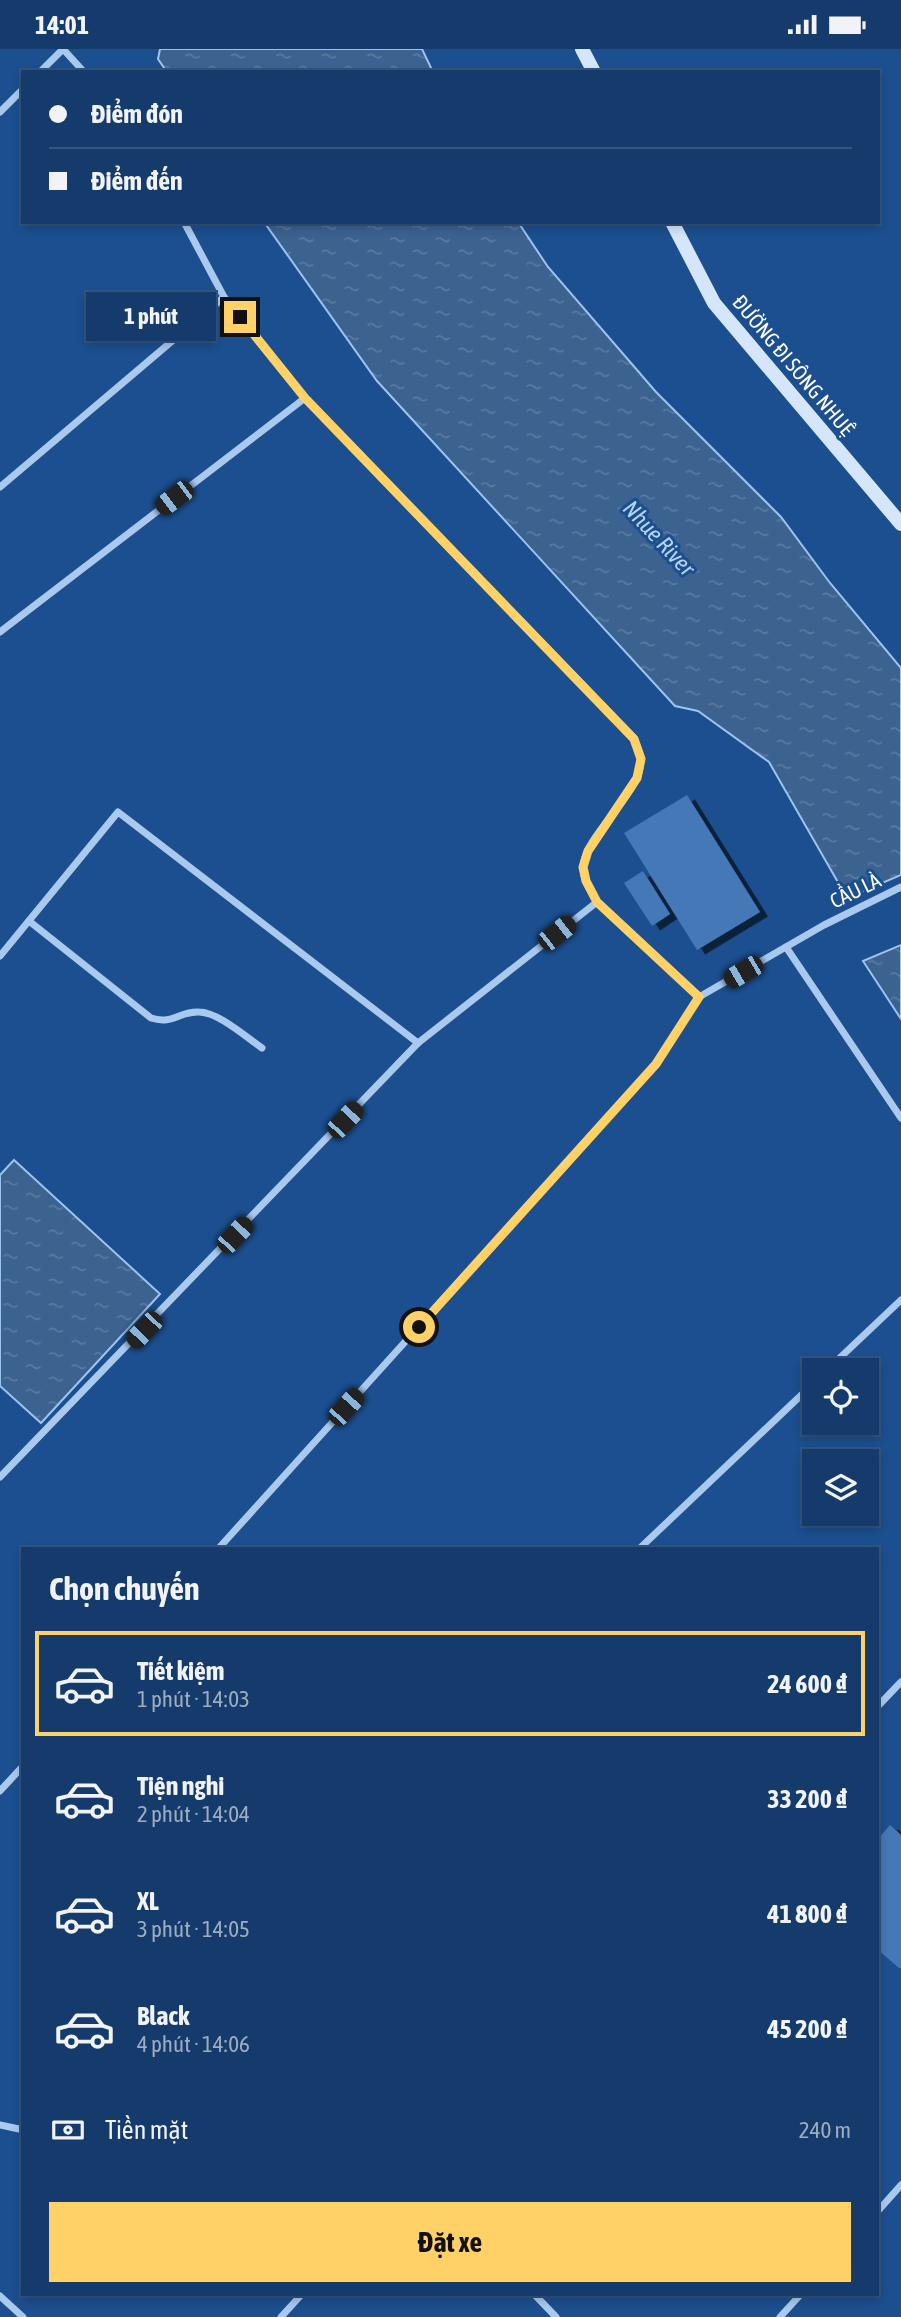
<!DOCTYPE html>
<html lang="vi">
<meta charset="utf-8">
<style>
:root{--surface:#143b6b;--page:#1d4271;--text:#f1f3f6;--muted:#9dadc1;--line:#33557e;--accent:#ffd166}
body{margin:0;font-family:"Asap Condensed",sans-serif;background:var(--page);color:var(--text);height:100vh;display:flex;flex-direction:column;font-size:26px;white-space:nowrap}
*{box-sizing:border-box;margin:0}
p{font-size:23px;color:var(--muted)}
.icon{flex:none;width:38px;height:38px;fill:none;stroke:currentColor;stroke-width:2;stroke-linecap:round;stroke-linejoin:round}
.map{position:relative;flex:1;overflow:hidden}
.panel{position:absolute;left:21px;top:1498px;width:858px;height:749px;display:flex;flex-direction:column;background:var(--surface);border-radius:0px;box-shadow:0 4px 10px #0003,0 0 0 2px var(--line)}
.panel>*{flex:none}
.guide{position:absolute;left:21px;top:21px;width:859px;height:154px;border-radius:0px;box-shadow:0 4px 10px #0003,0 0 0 2px var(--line);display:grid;align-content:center;height:154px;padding:0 28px;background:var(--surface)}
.tools{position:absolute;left:802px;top:1309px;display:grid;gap:14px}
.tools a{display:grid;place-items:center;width:77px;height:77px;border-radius:0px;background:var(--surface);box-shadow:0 4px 10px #0003,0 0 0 2px var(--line);font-size:35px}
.end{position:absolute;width:32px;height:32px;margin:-16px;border:9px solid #ffd166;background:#111;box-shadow:0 0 0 4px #111}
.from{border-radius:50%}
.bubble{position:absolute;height:49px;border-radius:0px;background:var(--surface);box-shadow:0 4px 10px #0003,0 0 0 2px var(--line);font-size:23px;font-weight:700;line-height:49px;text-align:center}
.car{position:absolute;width:21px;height:42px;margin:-21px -10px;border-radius:9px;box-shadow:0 0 5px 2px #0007;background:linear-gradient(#222 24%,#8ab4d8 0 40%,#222 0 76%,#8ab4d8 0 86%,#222 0)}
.guide b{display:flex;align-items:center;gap:24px;height:66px;font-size:26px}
.guide b+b{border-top:2px solid var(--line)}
.guide i{width:18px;height:18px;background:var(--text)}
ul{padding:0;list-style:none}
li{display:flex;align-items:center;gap:21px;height:105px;margin:0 14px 10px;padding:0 14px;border:4px solid transparent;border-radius:0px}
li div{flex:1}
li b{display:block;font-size:26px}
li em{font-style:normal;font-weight:700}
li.selected{border-color:var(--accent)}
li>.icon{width:63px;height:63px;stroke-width:1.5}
h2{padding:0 28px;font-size:32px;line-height:84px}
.pay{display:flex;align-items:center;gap:18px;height:77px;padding:0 28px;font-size:26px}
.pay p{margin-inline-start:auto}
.action{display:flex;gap:14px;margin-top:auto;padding:14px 28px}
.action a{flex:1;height:80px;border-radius:0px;background:var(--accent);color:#111;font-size:28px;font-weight:700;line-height:80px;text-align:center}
.status{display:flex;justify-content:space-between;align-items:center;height:49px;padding:0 35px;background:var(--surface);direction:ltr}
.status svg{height:19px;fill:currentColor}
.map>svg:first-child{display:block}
.water{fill:url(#water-ripples);stroke:#9cc4f0;stroke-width:2}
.building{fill:#4478b7;filter:url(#shadow)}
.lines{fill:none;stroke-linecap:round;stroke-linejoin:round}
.street{stroke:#a9c9ee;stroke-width:7}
.secondary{stroke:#d6e6fa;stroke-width:14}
.route{stroke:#ffd166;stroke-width:9}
.labels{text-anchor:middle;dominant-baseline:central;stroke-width:6;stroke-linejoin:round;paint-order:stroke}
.street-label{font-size:21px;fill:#fff;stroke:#1b4f8f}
.water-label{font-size:23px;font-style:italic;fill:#b5d3f5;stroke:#1b4f8f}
</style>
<div class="status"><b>14:01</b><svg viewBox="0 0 49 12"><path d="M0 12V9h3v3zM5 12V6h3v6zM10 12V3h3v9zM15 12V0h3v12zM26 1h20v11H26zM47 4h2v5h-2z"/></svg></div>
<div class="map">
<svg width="901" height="2268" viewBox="0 0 901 2268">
<defs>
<pattern id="water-ripples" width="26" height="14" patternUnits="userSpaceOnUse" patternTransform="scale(1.75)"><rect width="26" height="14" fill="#3c6290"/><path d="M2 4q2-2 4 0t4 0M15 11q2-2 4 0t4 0" fill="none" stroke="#597aa1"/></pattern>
<filter id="shadow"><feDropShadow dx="8" dy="4.5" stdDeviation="0" flood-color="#0009"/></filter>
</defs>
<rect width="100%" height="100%" fill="#1b4f8f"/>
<g class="water">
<path d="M160,0H422L433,23H167L158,10Z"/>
<path d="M264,173H518L548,218L656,343L781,468L830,534L901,619V826L847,849L769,713L698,662L675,657L377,332Z"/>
<path d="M901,896V970L863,912Z"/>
<path d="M14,1111L160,1245L41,1374L0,1337V1126Z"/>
</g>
<g class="building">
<path d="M687,746L760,863L697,901L624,784Z"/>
<path d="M643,822L670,865L652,877L624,834Z"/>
<path d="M890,1776L901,1786V1919H899L877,1900V1791Z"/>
</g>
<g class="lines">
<g class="street">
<path d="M63,0L84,23"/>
<path d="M40,23L63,0"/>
<path d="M0,63L23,40"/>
<path d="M184,173L224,248L305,349L634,689C636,696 641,704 641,711C641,746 587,782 583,817C582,830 591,842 597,853L699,948"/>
<path d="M0,438L224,248"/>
<path d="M0,583L305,349"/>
<path d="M29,872L151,969C173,976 179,962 199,963C218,963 246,988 262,999"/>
<path d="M786,898L901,1069"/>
<path d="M0,907L118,763L418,994"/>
<path d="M827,1321L901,1251"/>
<path d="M0,1428L418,994L597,853"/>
<path d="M218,1500L656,1015L699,948L824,876L901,838"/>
<path d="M639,1500L814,1334"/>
<path d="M877,1658L901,1633"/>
<path d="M0,1742L23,1717"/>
<path d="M0,2076L19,2080L23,2079"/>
<path d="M877,2163L901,2136"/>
<path d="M534,2245L556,2268"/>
<path d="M0,2247L23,2268"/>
<path d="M281,2268L302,2245"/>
<path d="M780,2268L801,2245"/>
</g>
<g class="secondary">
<path d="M582,0L594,23"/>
<path d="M672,173L714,254L901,475"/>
</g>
</g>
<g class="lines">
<path class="route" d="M240,268L305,349L634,690L641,710L637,729L588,802L583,818L586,832L597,853L699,948L656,1015L419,1278"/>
</g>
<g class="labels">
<g class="street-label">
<text transform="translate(794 316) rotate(50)">ĐƯỜNG ĐI SÔNG NHUỆ</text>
<text transform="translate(855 841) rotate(-26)">CẦU LÀ</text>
</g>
<g class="water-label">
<text transform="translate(659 489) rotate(47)">Nhue River</text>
</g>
</g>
</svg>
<div class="tools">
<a><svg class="icon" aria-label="locate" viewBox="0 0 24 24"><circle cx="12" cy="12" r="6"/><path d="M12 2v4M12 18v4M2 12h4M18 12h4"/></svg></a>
<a><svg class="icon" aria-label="layers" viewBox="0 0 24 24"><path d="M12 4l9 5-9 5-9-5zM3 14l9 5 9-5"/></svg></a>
</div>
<i class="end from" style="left:419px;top:1278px"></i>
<i class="end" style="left:240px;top:268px"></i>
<div class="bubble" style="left:86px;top:243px;width:130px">1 phút</div>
<i class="car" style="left:174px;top:449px;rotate:233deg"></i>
<i class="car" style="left:557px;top:884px;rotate:52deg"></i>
<i class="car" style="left:743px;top:923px;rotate:240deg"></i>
<i class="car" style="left:345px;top:1071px;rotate:43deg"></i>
<i class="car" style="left:235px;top:1186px;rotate:43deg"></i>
<i class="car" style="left:144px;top:1281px;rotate:224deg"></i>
<i class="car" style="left:346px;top:1358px;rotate:42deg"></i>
<div class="guide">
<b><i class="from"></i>Điểm đón</b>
<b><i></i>Điểm đến</b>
</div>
<section class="panel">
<h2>Chọn chuyến</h2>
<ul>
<li class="selected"><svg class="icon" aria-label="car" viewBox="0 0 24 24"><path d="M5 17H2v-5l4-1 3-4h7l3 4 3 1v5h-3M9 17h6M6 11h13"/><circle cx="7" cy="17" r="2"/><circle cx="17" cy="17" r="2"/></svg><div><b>Tiết kiệm</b><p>1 phút · 14:03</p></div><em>24 600 ₫</em></li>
<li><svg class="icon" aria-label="car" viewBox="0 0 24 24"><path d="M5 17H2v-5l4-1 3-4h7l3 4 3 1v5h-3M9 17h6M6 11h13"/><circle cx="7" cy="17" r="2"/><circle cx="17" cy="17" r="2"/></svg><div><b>Tiện nghi</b><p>2 phút · 14:04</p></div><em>33 200 ₫</em></li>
<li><svg class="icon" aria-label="car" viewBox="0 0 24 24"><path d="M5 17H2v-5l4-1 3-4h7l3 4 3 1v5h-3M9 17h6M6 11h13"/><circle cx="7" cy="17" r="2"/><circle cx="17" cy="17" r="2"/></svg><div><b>XL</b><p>3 phút · 14:05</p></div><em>41 800 ₫</em></li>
<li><svg class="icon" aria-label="car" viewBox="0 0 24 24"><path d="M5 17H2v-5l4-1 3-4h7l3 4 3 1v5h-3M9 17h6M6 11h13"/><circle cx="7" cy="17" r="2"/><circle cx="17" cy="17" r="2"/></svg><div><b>Black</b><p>4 phút · 14:06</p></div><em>45 200 ₫</em></li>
</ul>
<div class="pay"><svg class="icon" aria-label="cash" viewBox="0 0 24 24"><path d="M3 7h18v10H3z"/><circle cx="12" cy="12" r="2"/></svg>Tiền mặt<p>240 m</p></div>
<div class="action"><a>Đặt xe</a></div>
</section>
</div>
